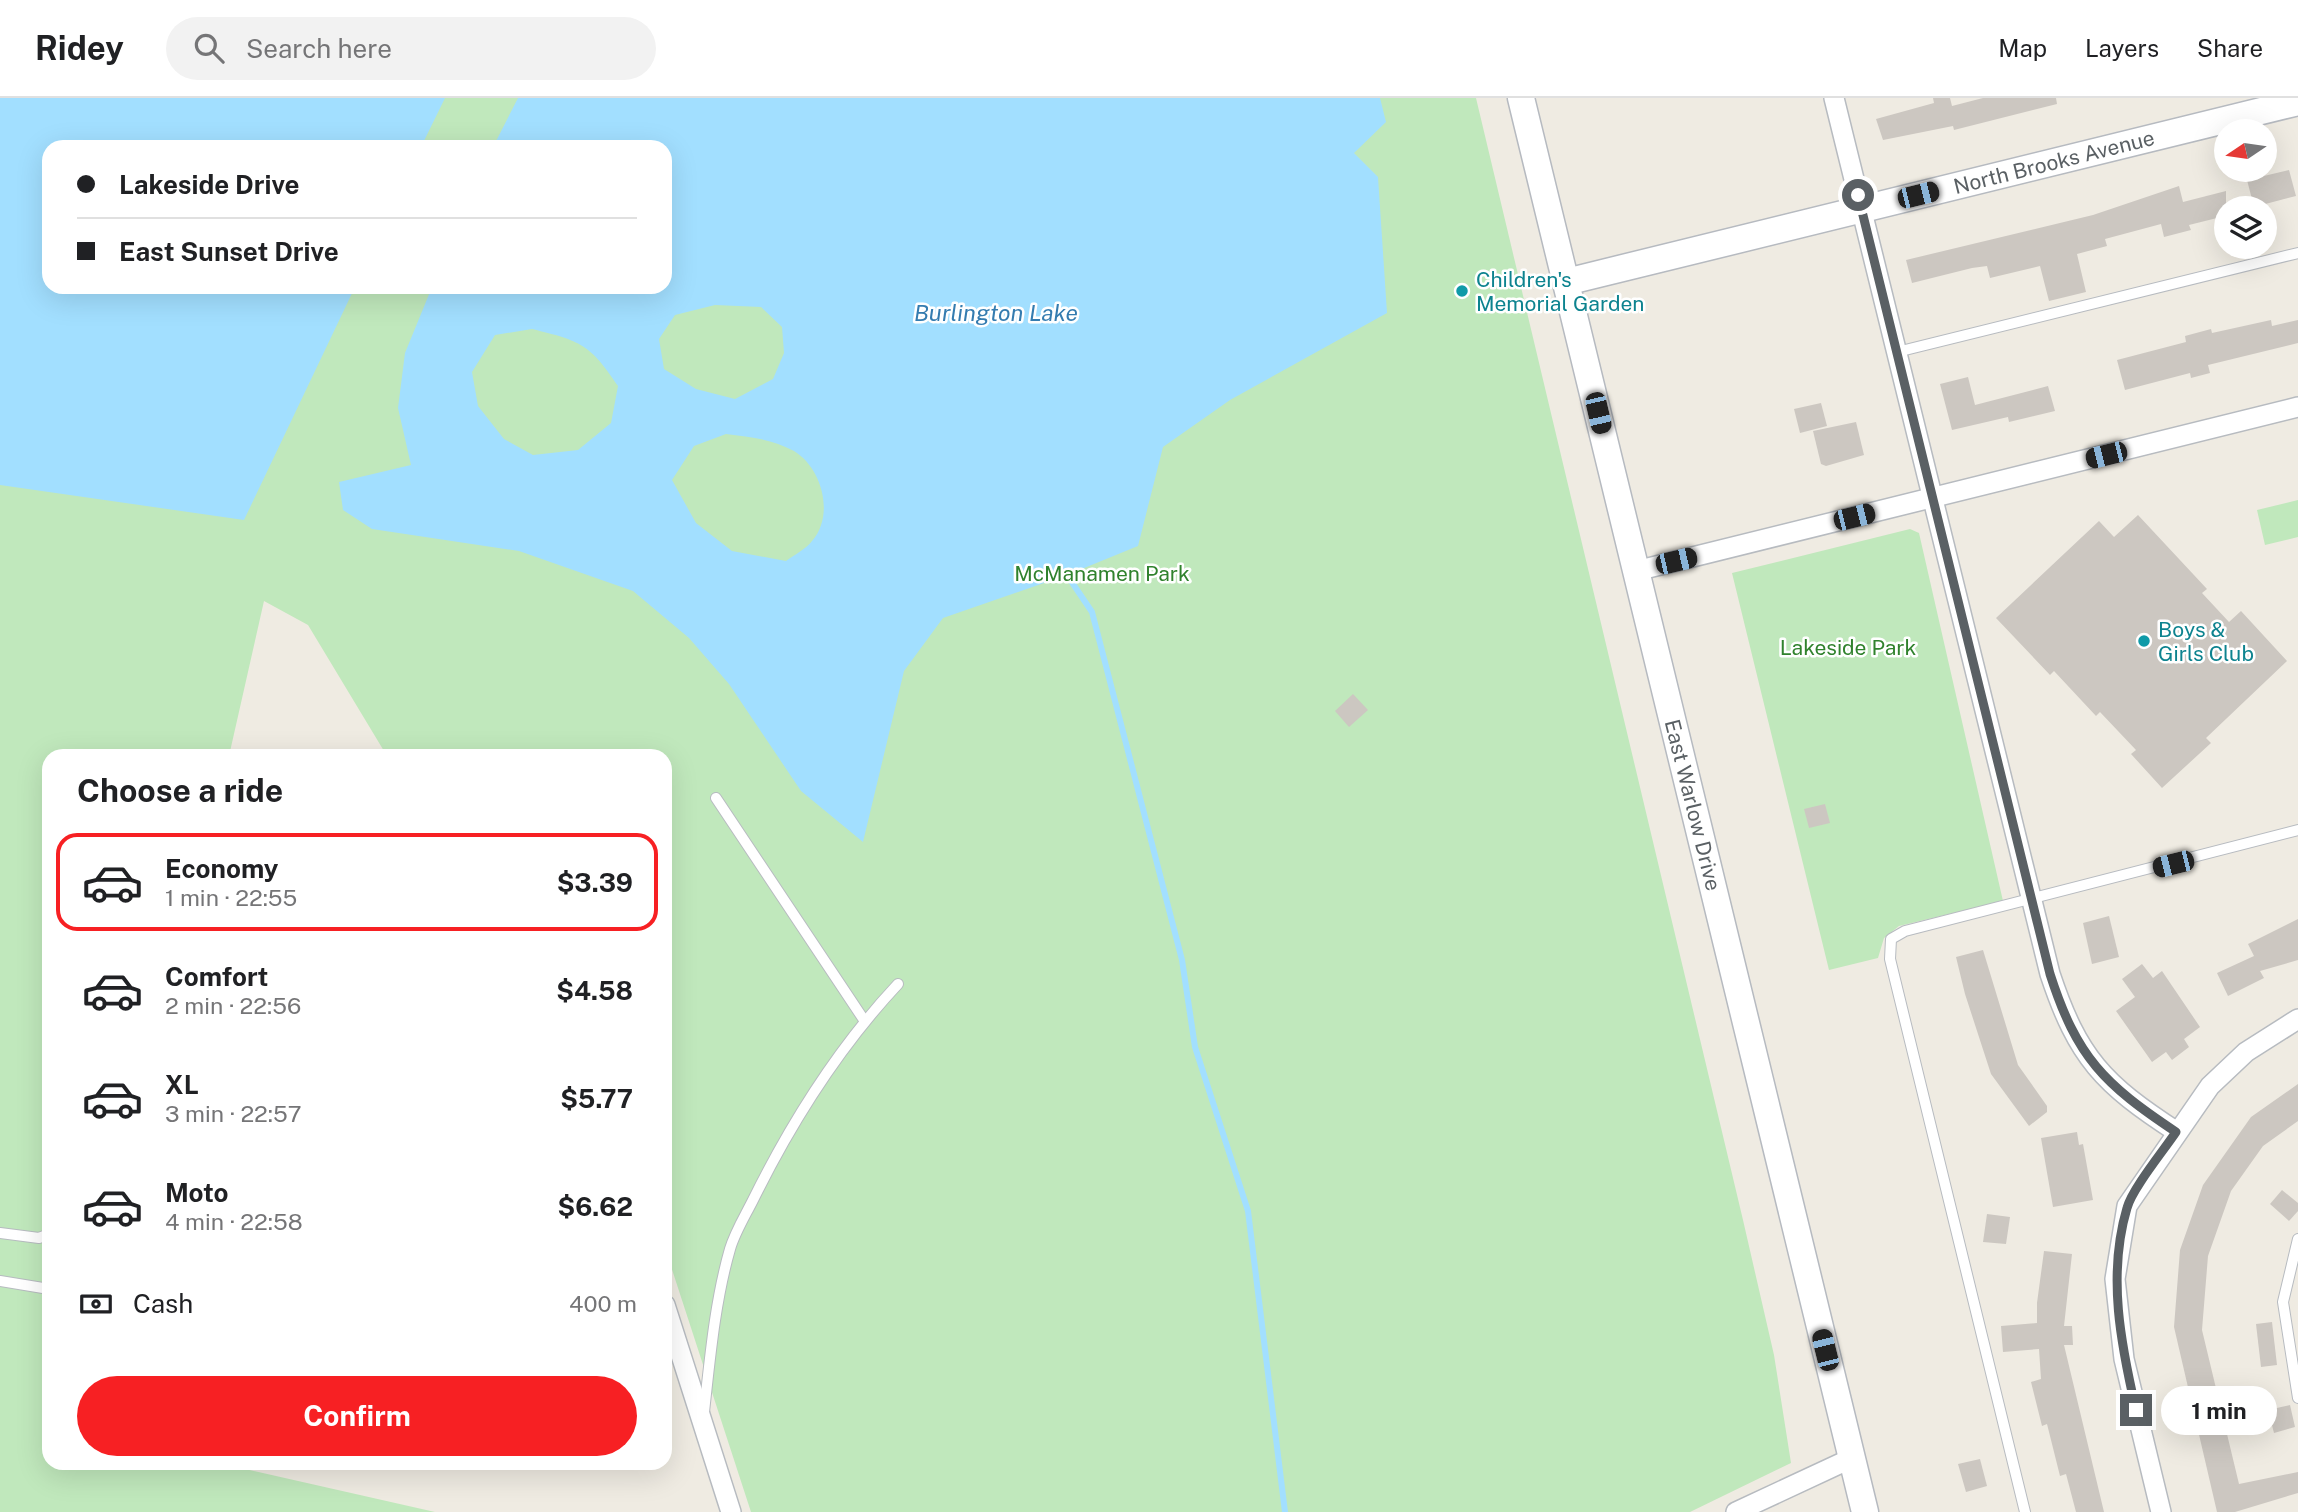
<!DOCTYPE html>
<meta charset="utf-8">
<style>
:root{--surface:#fff;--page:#f2f2f2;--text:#202124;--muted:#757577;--line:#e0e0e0;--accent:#f72023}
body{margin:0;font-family:"Public Sans",sans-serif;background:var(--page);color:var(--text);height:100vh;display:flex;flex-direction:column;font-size:26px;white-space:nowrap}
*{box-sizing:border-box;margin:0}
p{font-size:23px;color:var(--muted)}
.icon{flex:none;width:38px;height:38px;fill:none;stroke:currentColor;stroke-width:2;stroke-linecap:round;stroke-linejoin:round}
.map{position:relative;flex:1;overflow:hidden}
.details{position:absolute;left:42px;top:651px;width:630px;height:721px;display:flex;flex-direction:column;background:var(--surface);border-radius:21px;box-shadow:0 7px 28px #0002}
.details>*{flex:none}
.top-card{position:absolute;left:42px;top:42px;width:630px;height:154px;border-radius:21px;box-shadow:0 7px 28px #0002;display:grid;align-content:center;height:154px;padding:0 35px;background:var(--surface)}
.needle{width:46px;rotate:257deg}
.fabs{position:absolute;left:2214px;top:21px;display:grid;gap:14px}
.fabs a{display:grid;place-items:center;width:63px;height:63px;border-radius:50%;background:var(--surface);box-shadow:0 7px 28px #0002;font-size:35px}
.end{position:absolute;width:32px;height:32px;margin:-16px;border:9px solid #5a6064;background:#fff;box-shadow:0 0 0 4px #fff}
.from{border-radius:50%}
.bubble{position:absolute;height:49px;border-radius:24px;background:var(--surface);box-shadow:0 7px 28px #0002;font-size:23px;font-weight:700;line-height:49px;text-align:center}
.car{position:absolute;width:21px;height:42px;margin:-21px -10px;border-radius:9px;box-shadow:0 0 5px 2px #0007;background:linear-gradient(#222 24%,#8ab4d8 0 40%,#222 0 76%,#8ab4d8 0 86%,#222 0)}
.top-card b{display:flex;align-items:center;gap:24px;height:66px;font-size:26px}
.top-card b+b{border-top:2px solid var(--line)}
.top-card i{width:18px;height:18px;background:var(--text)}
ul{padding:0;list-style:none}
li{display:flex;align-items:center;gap:21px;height:98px;margin:0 14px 10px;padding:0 21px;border:4px solid transparent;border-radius:21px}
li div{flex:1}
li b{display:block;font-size:26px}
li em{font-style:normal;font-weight:700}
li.selected{border-color:var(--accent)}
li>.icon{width:63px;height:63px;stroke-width:1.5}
h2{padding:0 35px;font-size:32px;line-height:84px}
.pay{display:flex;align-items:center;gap:18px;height:77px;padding:0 35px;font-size:26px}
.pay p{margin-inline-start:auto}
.primary-button{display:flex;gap:14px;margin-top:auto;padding:14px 35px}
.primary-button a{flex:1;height:80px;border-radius:42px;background:var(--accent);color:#fff;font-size:28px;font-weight:700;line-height:80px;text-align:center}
header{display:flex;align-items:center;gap:42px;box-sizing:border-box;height:98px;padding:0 35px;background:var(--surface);border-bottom:2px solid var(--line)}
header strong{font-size:33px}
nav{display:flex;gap:38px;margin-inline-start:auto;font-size:24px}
.search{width:490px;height:63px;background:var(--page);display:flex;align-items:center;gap:18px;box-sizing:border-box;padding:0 24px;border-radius:38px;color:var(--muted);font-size:26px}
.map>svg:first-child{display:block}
.green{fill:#c0e8bc;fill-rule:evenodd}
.water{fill:#a2dfff;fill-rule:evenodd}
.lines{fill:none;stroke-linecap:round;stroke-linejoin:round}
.stream{stroke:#a2dfff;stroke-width:6}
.building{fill:#ccc7c1}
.lane-casing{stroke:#b7bbc0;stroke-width:12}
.street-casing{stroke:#b7bbc0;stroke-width:22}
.secondary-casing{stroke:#b6bac0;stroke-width:29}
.lane{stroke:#fff;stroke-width:10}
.street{stroke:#fff;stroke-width:19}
.secondary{stroke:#fff;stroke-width:26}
.route{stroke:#5a6064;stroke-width:9}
.culture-dot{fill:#0f9aa8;stroke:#fff;stroke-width:2.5}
.labels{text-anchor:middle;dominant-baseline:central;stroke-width:5;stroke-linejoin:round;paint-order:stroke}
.street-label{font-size:21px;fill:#5a6064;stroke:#fff}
.culture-label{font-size:21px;fill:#0d838f;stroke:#fff;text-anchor:start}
.park-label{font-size:21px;fill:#30822d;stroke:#fff}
.water-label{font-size:23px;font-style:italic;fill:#347cb0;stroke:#fff}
</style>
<header>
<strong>Ridey</strong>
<div class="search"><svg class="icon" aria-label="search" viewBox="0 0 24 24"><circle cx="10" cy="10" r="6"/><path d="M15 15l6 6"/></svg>Search here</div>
<nav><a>Map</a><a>Layers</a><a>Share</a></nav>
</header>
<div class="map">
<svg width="2298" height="1414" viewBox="0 0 2298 1414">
<rect width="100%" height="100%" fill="#efebe2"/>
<g class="green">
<path d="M0,0H1476L1743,1122L1774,1257L1791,1365L1690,1414H751L665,1150V658H387L308,527L264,503L229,658H49V1365H219L435,1414H0ZM49,49H665V189H49Z"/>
<path d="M2298,402V439L2265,447L2257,412Z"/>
<path d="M1910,431L1919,435L2003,803L1899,828L1884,840L1878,860L1829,872L1732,475Z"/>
</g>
<g class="water">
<path d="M0,0H445L421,49H49V189H355L244,422L0,387Z"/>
<path d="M518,0H1380L1386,24L1354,55L1378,79L1387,215L1230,302L1163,349L1138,448L1067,477L943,520L904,573L863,744L801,693L729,586L689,540L633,493L519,453L372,431L343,412L339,384L411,367L398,310L405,255L432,189H665V49H493ZM715,207L761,209L782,229L784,255L773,281L735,301L696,291L664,271L659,241L675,217ZM532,231C581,243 590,246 618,288L611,325L578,352L533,357L504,341L478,308L472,274L495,237ZM726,336C750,339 772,341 794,353C822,370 835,417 812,443C806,451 794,457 786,463L732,453L696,425L672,382L694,348Z"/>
</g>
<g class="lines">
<path class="stream" d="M1067,477L1092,514L1182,862L1195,949L1248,1113L1285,1414"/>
</g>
<g class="building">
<path d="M1933,0H1950L1952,8L1983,0H2056L2057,6L1954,32L1953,28L1883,42L1876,21L1934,5Z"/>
<path d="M2289,72L2296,98L2254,109L2247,82Z"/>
<path d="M2179,88L2183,104L2226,93V114L2220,116L2221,119L2189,127L2191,132L2164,139L2161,126L2105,141L2107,148L2077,156L2086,194L2049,203L2040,168L1990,180L1987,168L1972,170L1912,185L1906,162L2093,117Z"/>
<path d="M2271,222L2272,228L2298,222V245L2208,267L2210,275L2191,280L2190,275L2125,292L2117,262L2186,244L2185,238L2211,231L2212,235Z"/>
<path d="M1968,279L1975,307L2048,288L2055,313L2009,324L2008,319L1952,332L1940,286Z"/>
<path d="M1821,305L1827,328L1800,335L1794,311Z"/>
<path d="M1856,324L1864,357L1826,368L1821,366L1813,333Z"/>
<path d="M2138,417L2207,491L2202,495L2229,524L2241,513L2287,563L2206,640L2211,645L2162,690L2131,656L2136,652L2100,614L2096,618L2054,573L2050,577L1996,520L2099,423L2114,439Z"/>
<path d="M1353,596L1368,612L1349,629L1335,613Z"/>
<path d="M1825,706L1830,725L1809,730L1804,711Z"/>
<path d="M2109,818L2119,859L2092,866L2083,825Z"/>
<path d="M2298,821V862L2260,873L2264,880L2228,898L2217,875L2254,858L2248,846Z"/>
<path d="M1983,852L2018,967L2047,1008V1014L2029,1028L1991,976L1965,896L1956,859Z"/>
<path d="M2142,866L2153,880L2162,873L2200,929L2184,941L2189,949L2172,962L2166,954L2152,964L2116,913L2135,899L2122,881Z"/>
<path d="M2298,986V1023L2263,1048L2231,1093L2208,1158L2202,1232L2239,1386L2298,1374V1395L2235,1414H2217L2174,1229L2180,1152L2203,1087L2251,1019Z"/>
<path d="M2077,1034L2079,1047L2083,1046L2093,1102L2053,1109L2041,1040Z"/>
<path d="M2282,1092L2298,1105V1113L2289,1123L2270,1106Z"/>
<path d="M1987,1116L2010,1119L2006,1146L1983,1144Z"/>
<path d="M2044,1153L2072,1156L2064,1228H2072L2073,1247H2064L2104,1414H2076L2066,1376L2060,1378L2047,1326L2042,1328L2031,1284L2041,1281L2039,1251L2003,1254L2001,1228L2037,1225V1205Z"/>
<path d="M2272,1224L2277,1267L2261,1269L2256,1226Z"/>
<path d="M2290,1307L2295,1329L2274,1335L2268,1312Z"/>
<path d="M1980,1361L1987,1388L1966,1394L1958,1366Z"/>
</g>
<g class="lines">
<g class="lane-casing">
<g id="lane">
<path d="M1897,254L2298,155"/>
<path d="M716,700L864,922"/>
<path d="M0,1135L39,1140L49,1136"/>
<path d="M2298,1141L2283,1204L2298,1300"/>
<path d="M0,1183L49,1191"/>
<path d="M704,1314C710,1260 715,1203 730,1151C735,1134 745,1118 753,1102C791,1025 839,949 898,886"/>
<path d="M2025,1414L1890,861L1891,841L1905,833L2298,732"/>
</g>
</g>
<g class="street-casing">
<g id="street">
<path d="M1834,0L2050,876C2078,960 2103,986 2177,1034"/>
<path d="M1636,473L2298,309"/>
<path d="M665,1207L731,1414"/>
<path d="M1736,1414L1852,1360"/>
<path d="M2161,1414L2124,1261L2115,1181L2127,1108L2210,988L2246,954L2298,921"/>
</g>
</g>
<g class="secondary-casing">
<g id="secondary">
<path d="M1521,0L1865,1414"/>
<path d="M1566,184L2298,4"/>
</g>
</g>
<use href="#lane" class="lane"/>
<use href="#street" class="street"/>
<use href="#secondary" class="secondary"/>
</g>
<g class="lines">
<path class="route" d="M1858,97L2050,876C2077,960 2104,986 2176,1034C2164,1052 2132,1091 2127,1110C2107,1177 2121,1247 2136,1312"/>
</g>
<g class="culture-dot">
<circle cx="1462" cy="193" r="7"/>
<circle cx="2144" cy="543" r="7"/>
</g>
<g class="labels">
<g class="street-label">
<text transform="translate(2054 64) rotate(-14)">North Brooks Avenue</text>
<text transform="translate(1693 707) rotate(76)">East Warlow Drive</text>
</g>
<g class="culture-label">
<text x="1476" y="181">Children's<tspan x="1476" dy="24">Memorial Garden</tspan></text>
<text x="2158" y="531">Boys &amp;<tspan x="2158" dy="24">Girls Club</tspan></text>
</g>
<g class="park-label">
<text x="1102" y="475">McManamen Park</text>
<text x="1848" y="549">Lakeside Park</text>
</g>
<g class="water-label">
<text x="996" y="214">Burlington Lake</text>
</g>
</g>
</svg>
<div class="fabs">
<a><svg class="needle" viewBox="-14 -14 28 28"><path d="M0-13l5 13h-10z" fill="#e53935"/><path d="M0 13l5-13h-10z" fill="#757577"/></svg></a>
<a><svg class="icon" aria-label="layers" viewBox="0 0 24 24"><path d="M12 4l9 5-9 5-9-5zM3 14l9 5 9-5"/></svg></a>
</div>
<i class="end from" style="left:1858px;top:97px"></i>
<i class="end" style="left:2136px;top:1312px"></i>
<div class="bubble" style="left:2161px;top:1288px;width:116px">1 min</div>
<i class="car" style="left:1918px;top:97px;rotate:76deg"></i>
<i class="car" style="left:1598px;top:315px;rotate:167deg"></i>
<i class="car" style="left:2106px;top:357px;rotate:256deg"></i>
<i class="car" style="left:1854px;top:419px;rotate:76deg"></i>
<i class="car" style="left:1676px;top:463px;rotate:77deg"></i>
<i class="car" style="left:2173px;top:766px;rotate:256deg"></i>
<i class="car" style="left:1825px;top:1252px;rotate:346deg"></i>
<div class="top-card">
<b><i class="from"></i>Lakeside Drive</b>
<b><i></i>East Sunset Drive</b>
</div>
<section class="details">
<h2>Choose a ride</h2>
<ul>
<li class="selected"><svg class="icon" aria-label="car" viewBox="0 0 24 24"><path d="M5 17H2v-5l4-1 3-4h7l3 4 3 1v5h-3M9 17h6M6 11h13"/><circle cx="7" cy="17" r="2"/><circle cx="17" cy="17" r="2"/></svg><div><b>Economy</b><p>1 min · 22:55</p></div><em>$3.39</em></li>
<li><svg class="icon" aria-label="car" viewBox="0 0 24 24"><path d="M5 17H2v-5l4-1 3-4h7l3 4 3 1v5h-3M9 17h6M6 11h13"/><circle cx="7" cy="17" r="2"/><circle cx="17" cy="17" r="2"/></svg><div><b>Comfort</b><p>2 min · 22:56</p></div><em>$4.58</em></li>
<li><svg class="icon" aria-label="car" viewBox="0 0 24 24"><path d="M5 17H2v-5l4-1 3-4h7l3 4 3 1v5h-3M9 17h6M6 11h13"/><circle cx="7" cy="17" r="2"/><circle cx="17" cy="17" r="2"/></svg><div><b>XL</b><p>3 min · 22:57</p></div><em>$5.77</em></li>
<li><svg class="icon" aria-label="car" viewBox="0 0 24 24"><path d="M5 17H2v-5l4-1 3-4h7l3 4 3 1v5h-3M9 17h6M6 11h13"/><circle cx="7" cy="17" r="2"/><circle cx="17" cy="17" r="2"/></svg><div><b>Moto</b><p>4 min · 22:58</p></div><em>$6.62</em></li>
</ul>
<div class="pay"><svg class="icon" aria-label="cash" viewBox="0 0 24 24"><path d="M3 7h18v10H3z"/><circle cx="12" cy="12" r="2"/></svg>Cash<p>400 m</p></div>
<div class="primary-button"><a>Confirm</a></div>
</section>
</div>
